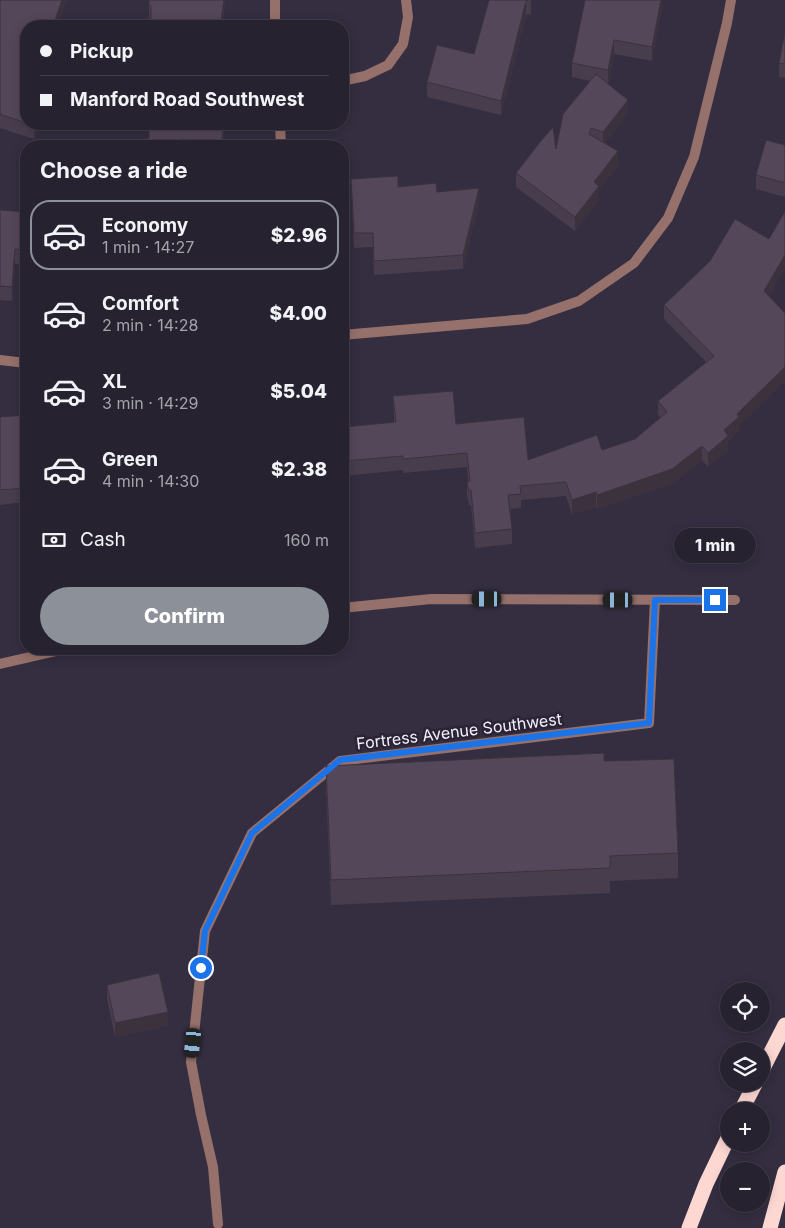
<!DOCTYPE html>
<meta charset="utf-8">
<style>
:root{--surface:#272230;--page:#2f2a38;--text:#f1f3f6;--muted:#a4a4ab;--line:#433f4c;--accent:#8c9099}
body{margin:0;font-family:Inter,sans-serif;background:var(--page);color:var(--text);height:100vh;display:flex;flex-direction:column;font-size:19px;white-space:nowrap}
*{box-sizing:border-box;margin:0}
p{font-size:16px;color:var(--muted)}
.icon{flex:none;width:28px;height:28px;fill:none;stroke:currentColor;stroke-width:2;stroke-linecap:round;stroke-linejoin:round}
.map{position:relative;flex:1;overflow:hidden}
.side{position:absolute;left:20px;top:140px;width:329px;height:515px;display:flex;flex-direction:column;background:var(--surface);border-radius:20px;box-shadow:0 2px 12px #0003,0 0 0 1px var(--line)}
.side>*{flex:none}
.hud{position:absolute;left:20px;top:20px;width:329px;height:110px;border-radius:20px;box-shadow:0 2px 12px #0003,0 0 0 1px var(--line);display:grid;align-content:center;height:110px;padding:0 20px;background:var(--surface)}
.fabs{position:absolute;left:720px;top:982px;display:grid;gap:10px}
.fabs a{display:grid;place-items:center;width:50px;height:50px;border-radius:50%;background:var(--surface);box-shadow:0 2px 12px #0003,0 0 0 1px var(--line);font-size:25px}
.end{position:absolute;width:22px;height:22px;margin:-11px;border:6px solid #1a73e8;background:#fff;box-shadow:0 0 0 2px #fff}
.from{border-radius:50%}
.bubble{position:absolute;height:35px;border-radius:18px;background:var(--surface);box-shadow:0 2px 12px #0003,0 0 0 1px var(--line);font-size:16px;font-weight:800;line-height:35px;text-align:center}
.car{position:absolute;width:15px;height:30px;margin:-15px -8px;border-radius:6px;box-shadow:0 0 4px 1px #0007;background:linear-gradient(#222 24%,#8ab4d8 0 40%,#222 0 76%,#8ab4d8 0 86%,#222 0)}
.hud b{display:flex;align-items:center;gap:18px;height:48px;font-size:19px}
.hud b+b{border-top:1px solid var(--line)}
.hud i{width:12px;height:12px;background:var(--text)}
ul{padding:0;list-style:none}
li{display:flex;align-items:center;gap:15px;height:70px;margin:0 10px 8px;padding:0 10px;border:2px solid transparent;border-radius:20px}
li div{flex:1}
li b{display:block;font-size:19px}
li em{font-style:normal;font-weight:800}
li.current{border-color:var(--accent)}
li>.icon{width:45px;height:45px;stroke-width:1.5}
h2{padding:0 20px;font-size:22px;line-height:60px}
.pay{display:flex;align-items:center;gap:12px;height:55px;padding:0 20px;font-size:19px}
.pay p{margin-inline-start:auto}
.button{display:flex;gap:10px;margin-top:auto;padding:10px 20px}
.button a{flex:1;height:58px;border-radius:30px;background:var(--accent);color:#fff;font-size:20px;font-weight:800;line-height:58px;text-align:center}
.map>svg:first-child{display:block}
.lines{fill:none;stroke-linecap:round;stroke-linejoin:round}
.minor{stroke:#96706b;stroke-width:10}
.motorway{stroke:#fdd7d2;stroke-width:15}
.wall{fill:#483d4d}
.shaded-wall{fill:#3b323e}
.building{fill:#544759;stroke:#3b323e}
.route{stroke:#1a73e8;stroke-width:6}
.labels{text-anchor:middle;dominant-baseline:central;stroke-width:5;stroke-linejoin:round;paint-order:stroke}
.street-label{font-size:16px;fill:#f5f2fe;stroke:#2a2436}
</style>
<div class="map">
<svg width="785" height="1228" viewBox="0 0 785 1228">
<rect width="100%" height="100%" fill="#342e40"/>
<g class="lines">
<g class="minor">
<path d="M275,0V26"/>
<path d="M342,81L365,76L388,65L403,44L408,17L406,0"/>
<path d="M280,124L281,146"/>
<path d="M342,335L527,319L579,301L634,263L668,218L694,157L727,23L731,0"/>
<path d="M0,360L26,363"/>
<path d="M342,608L431,599L735,600"/>
<path d="M0,664L65,649"/>
<path d="M218,1224L213,1167L201,1115L191,1062L205,931L252,833L340,761L649,723L655,600"/>
</g>
<g class="motorway">
<path d="M761,1072L785,1025"/>
<path d="M741,1111L755,1084"/>
<path d="M689,1228L706,1184L729,1136"/>
<path d="M770,1228L785,1172"/>
</g>
</g>
<g class="wall">
<path d="M0,0H67L58,26H26V124H39L34,139L0,128Z"/>
<path d="M149,0H225L223,22L149,20Z"/>
<path d="M489,0H531V14L526,15L501,115L427,97V82L474,54Z"/>
<path d="M663,0L652,61L614,54L608,84L628,114L605,143L618,165L599,190V200L575,231L516,187V173L556,149L590,81L572,77V63Z"/>
<path d="M785,32V78L779,77V63Z"/>
<path d="M149,124H224L223,146H148L149,138Z"/>
<path d="M785,145V197L756,189V175Z"/>
<path d="M351,179L437,192L479,202L463,269L374,275L373,247L354,248Z"/>
<path d="M0,210L26,212V264H15L12,301L0,300Z"/>
<path d="M769,296L785,313V381L739,426V431L728,441V450L708,467L702,460L672,484L597,509L596,507L572,514L566,496L521,500V508L510,509L512,529V544L475,548L471,505H469L467,496V482L468,481L467,467L403,473V470L345,476V474L342,475V410L344,427L394,422L393,396L456,424L528,460L602,450L635,439L660,418L658,415V401L706,362L664,319V305Z"/>
<path d="M26,415V502L0,505V417Z"/>
<path d="M604,761L678,853V878L610,881V893L331,905L326,791V766Z"/>
<path d="M107,985L168,1026L115,1037L107,999Z"/>
</g>
<g class="shaded-wall">
<path d="M62,0H67V1L58,26H53Z"/>
<path d="M224,0H225L222,26L221,22Z"/>
<path d="M661,0H663L652,61V47Z"/>
<path d="M526,1V15L501,115V101Z"/>
<path d="M614,40V54L608,84V70Z"/>
<path d="M628,100V114L603,146V132Z"/>
<path d="M35,124H39L34,139V125Z"/>
<path d="M618,151V165L599,190V200L575,231V217L594,182Z"/>
<path d="M479,188V202L463,269V255Z"/>
<path d="M15,249V264L12,301V287Z"/>
<path d="M785,255V269L764,305V291Z"/>
<path d="M785,367V381L739,426V431L728,441V450L708,467V453L724,430L737,414Z"/>
<path d="M702,446V460L672,484L597,509V495Z"/>
<path d="M596,492V507L572,514V500Z"/>
<path d="M168,1012V1026L115,1037V1023Z"/>
</g>
<g class="building">
<path d="M0,0H62L53,26H26V123L0,114Z"/>
<path d="M149,0H224L221,22H227V26H151V6L149,5Z"/>
<path d="M489,0H529L526,1L501,101L427,82L437,45L474,54Z"/>
<path d="M585,0H661L652,47L614,40L608,70L572,63Z"/>
<path d="M785,32V64L779,63Z"/>
<path d="M596,74L628,100L603,132L591,128L589,134L618,151L594,182L599,186L575,217L516,173L540,142L553,127L556,149L563,114Z"/>
<path d="M149,124H223L222,141L182,139V146H148V137L149,138Z"/>
<path d="M766,140L785,145V183L756,175Z"/>
<path d="M398,176V187L436,183L437,192L479,188L463,255L374,261L373,233H354L351,179Z"/>
<path d="M0,210L26,212V250L15,249L12,287L0,286Z"/>
<path d="M785,211V255L764,291L785,313V367L737,414L739,417L724,430L728,436L708,453L702,446L672,469L597,495L596,492L572,500L566,482L520,486L521,494L508,495L512,529L475,533L471,490L469,491L467,482L470,481L467,453L403,459V456L345,461V460H342V410L344,427L396,422L393,396L453,391L456,424L524,417L528,460L597,435L602,450L635,439L667,412L658,401L714,356L664,305L710,261L735,219L769,239Z"/>
<path d="M26,415V488L0,490V417Z"/>
<path d="M604,753V761L674,759L678,853L610,856V868L331,880L326,766Z"/>
<path d="M159,973L168,1012L115,1023L107,985Z"/>
</g>
<g class="lines">
<path class="route" d="M201,968L205,931L252,833L340,760L649,723L655,600H715"/>
</g>
<g class="labels">
<g class="street-label">
<text transform="translate(459 731) rotate(-7)">Fortress Avenue Southwest</text>
</g>
</g>
</svg>
<div class="fabs">
<a><svg class="icon" aria-label="locate" viewBox="0 0 24 24"><circle cx="12" cy="12" r="6"/><path d="M12 2v4M12 18v4M2 12h4M18 12h4"/></svg></a>
<a><svg class="icon" aria-label="layers" viewBox="0 0 24 24"><path d="M12 4l9 5-9 5-9-5zM3 14l9 5 9-5"/></svg></a>
<a>+</a>
<a>−</a>
</div>
<i class="end from" style="left:201px;top:968px"></i>
<i class="end" style="left:715px;top:600px"></i>
<div class="bubble" style="left:674px;top:528px;width:82px">1 min</div>
<i class="car" style="left:487px;top:599px;rotate:270deg"></i>
<i class="car" style="left:618px;top:600px;rotate:270deg"></i>
<i class="car" style="left:193px;top:1043px;rotate:186deg"></i>
<div class="hud">
<b><i class="from"></i>Pickup</b>
<b><i></i>Manford Road Southwest</b>
</div>
<section class="side">
<h2>Choose a ride</h2>
<ul>
<li class="current"><svg class="icon" aria-label="car" viewBox="0 0 24 24"><path d="M5 17H2v-5l4-1 3-4h7l3 4 3 1v5h-3M9 17h6M6 11h13"/><circle cx="7" cy="17" r="2"/><circle cx="17" cy="17" r="2"/></svg><div><b>Economy</b><p>1 min · 14:27</p></div><em>$2.96</em></li>
<li><svg class="icon" aria-label="car" viewBox="0 0 24 24"><path d="M5 17H2v-5l4-1 3-4h7l3 4 3 1v5h-3M9 17h6M6 11h13"/><circle cx="7" cy="17" r="2"/><circle cx="17" cy="17" r="2"/></svg><div><b>Comfort</b><p>2 min · 14:28</p></div><em>$4.00</em></li>
<li><svg class="icon" aria-label="car" viewBox="0 0 24 24"><path d="M5 17H2v-5l4-1 3-4h7l3 4 3 1v5h-3M9 17h6M6 11h13"/><circle cx="7" cy="17" r="2"/><circle cx="17" cy="17" r="2"/></svg><div><b>XL</b><p>3 min · 14:29</p></div><em>$5.04</em></li>
<li><svg class="icon" aria-label="car" viewBox="0 0 24 24"><path d="M5 17H2v-5l4-1 3-4h7l3 4 3 1v5h-3M9 17h6M6 11h13"/><circle cx="7" cy="17" r="2"/><circle cx="17" cy="17" r="2"/></svg><div><b>Green</b><p>4 min · 14:30</p></div><em>$2.38</em></li>
</ul>
<div class="pay"><svg class="icon" aria-label="cash" viewBox="0 0 24 24"><path d="M3 7h18v10H3z"/><circle cx="12" cy="12" r="2"/></svg>Cash<p>160 m</p></div>
<div class="button"><a>Confirm</a></div>
</section>
</div>
